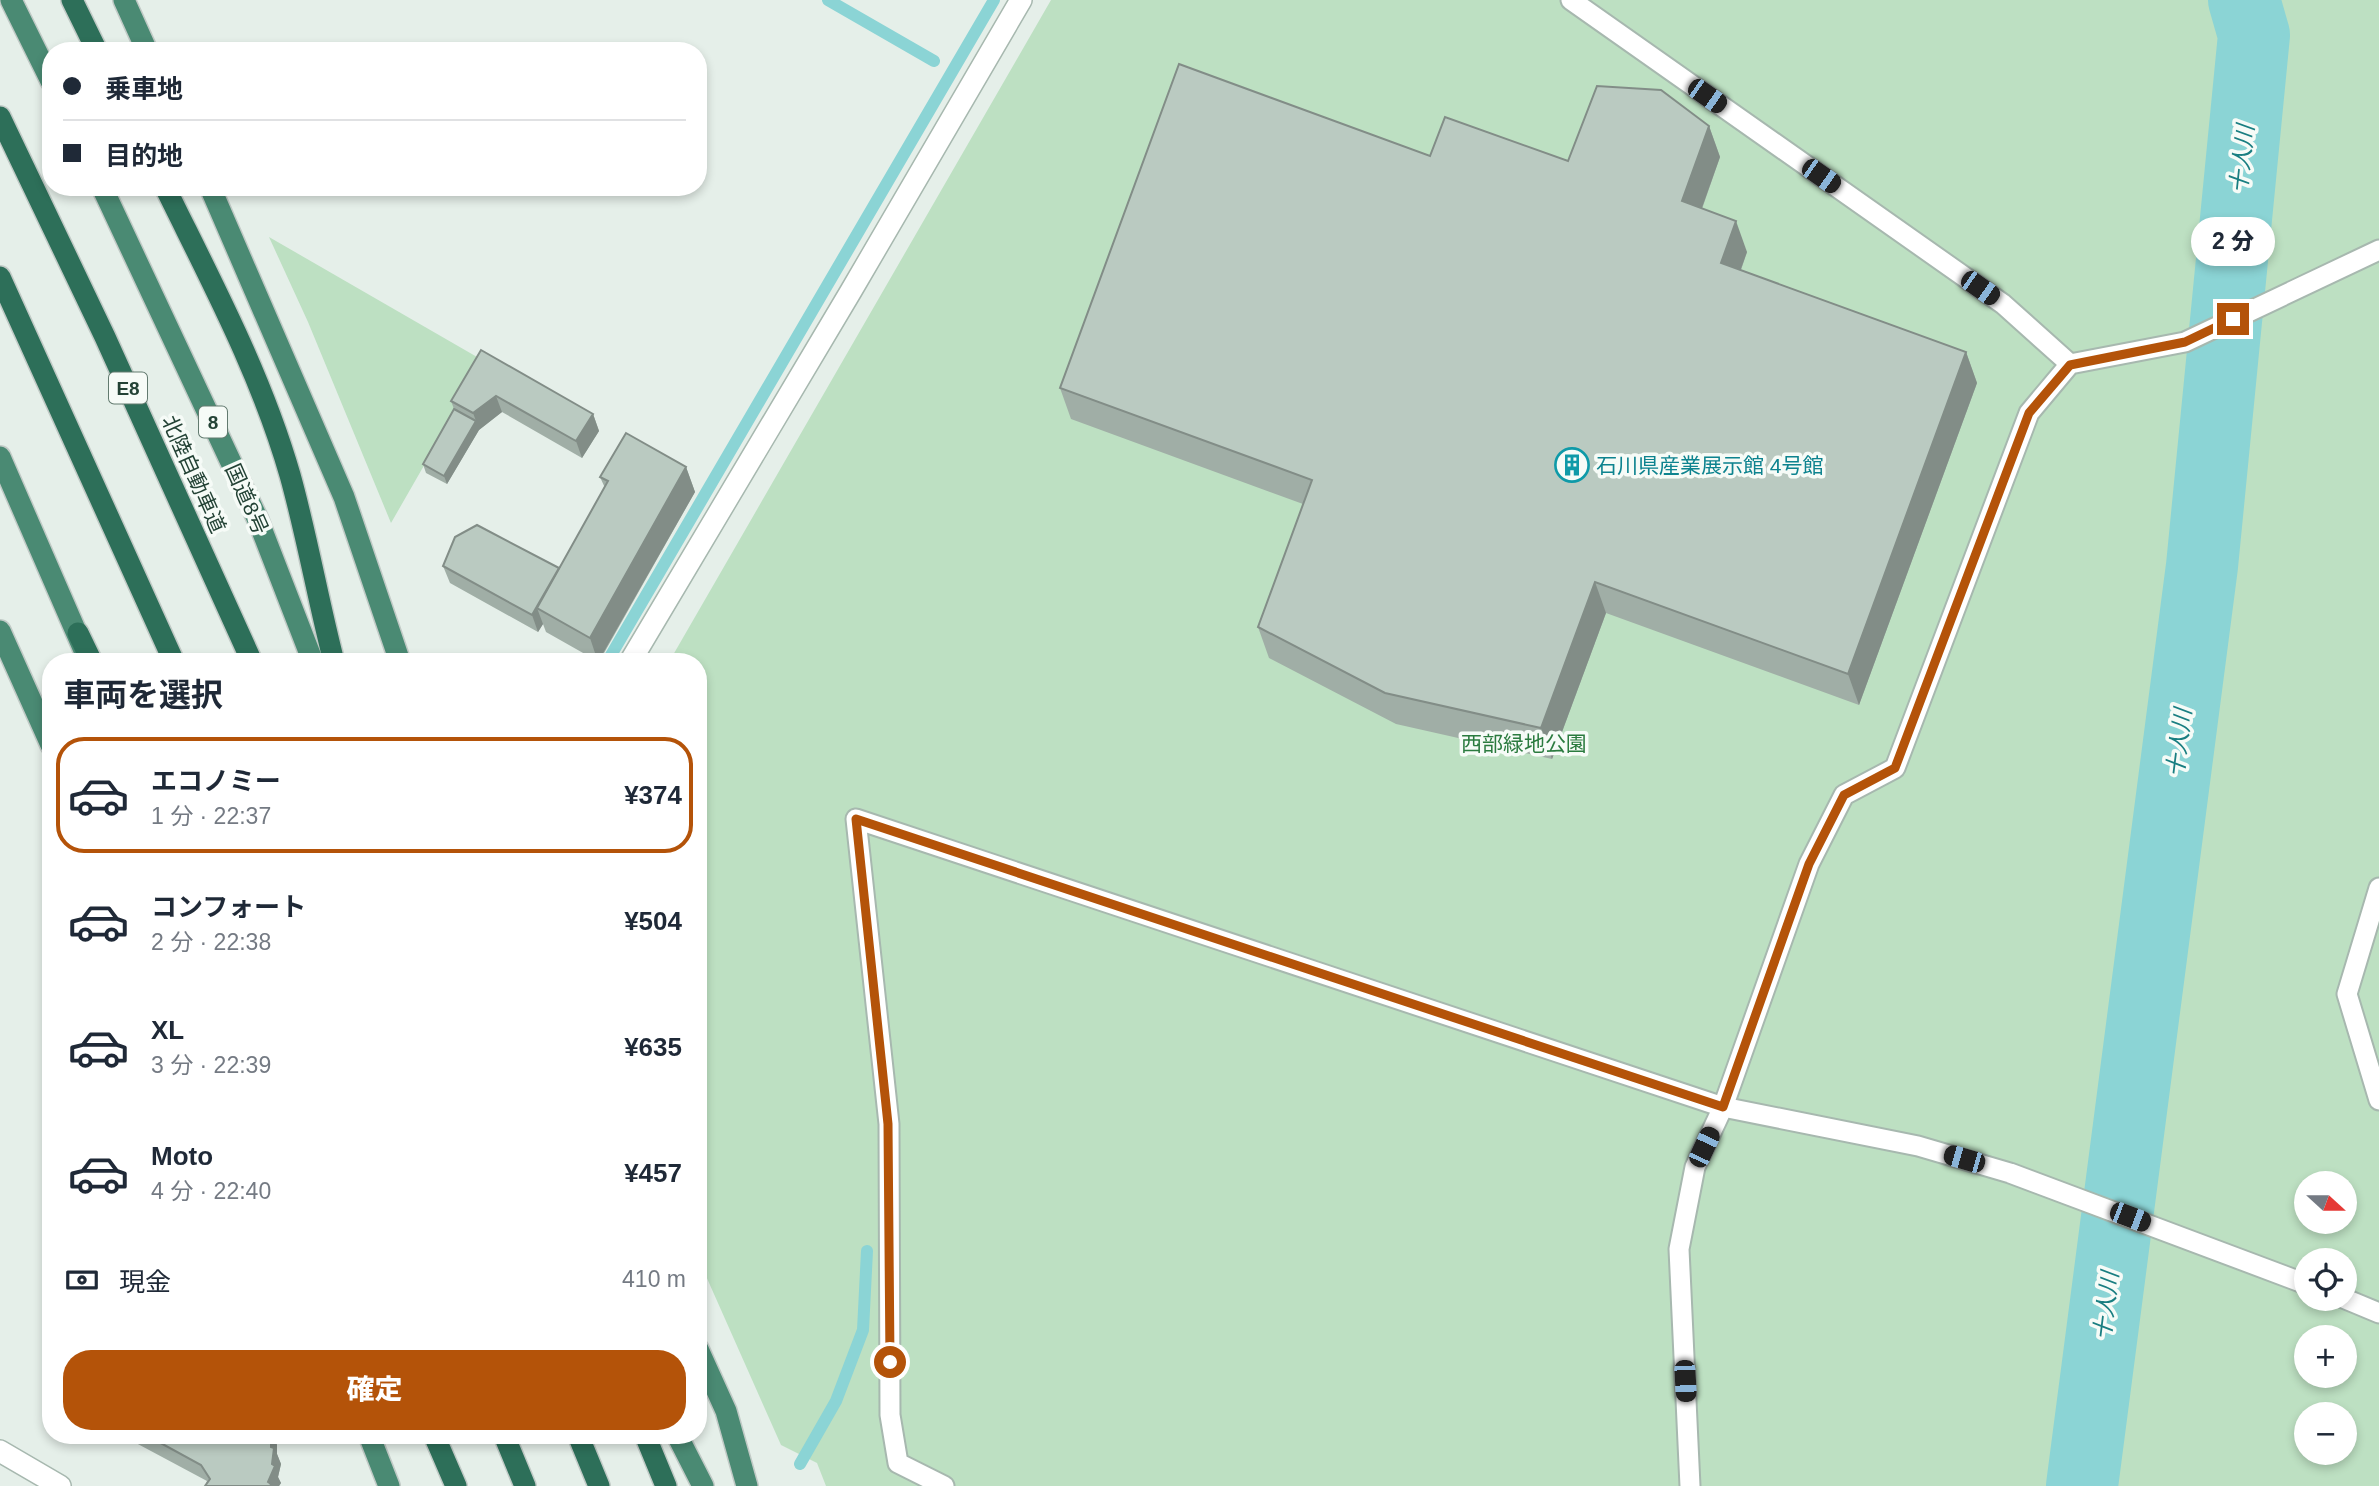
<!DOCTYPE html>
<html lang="ja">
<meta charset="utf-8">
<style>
:root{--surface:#fff;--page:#f2f2f3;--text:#1f2937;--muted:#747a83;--line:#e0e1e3;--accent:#b45309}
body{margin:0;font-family:Helvetica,"Noto Sans JP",sans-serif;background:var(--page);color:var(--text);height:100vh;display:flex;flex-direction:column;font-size:26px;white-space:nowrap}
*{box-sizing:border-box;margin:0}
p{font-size:23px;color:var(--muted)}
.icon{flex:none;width:38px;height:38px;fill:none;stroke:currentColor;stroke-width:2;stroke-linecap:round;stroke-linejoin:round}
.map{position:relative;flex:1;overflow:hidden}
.details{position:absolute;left:42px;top:653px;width:665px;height:791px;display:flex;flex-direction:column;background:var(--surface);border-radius:28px;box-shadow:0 4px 10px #0003}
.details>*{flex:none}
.hud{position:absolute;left:42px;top:42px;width:665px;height:154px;border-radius:28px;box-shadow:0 4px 10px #0003;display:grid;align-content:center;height:154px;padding:0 21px;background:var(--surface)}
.needle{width:46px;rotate:111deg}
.fabs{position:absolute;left:2294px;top:1171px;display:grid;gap:14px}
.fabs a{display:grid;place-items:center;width:63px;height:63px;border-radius:50%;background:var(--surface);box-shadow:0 4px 10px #0003;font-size:35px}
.end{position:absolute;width:32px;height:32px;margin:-16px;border:9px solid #b45309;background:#fff;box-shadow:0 0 0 4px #fff}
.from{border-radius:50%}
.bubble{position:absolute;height:49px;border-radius:24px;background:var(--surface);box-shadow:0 4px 10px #0003;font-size:23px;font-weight:800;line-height:49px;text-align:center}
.car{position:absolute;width:21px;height:42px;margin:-21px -10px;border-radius:9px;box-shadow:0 0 5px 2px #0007;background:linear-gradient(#222 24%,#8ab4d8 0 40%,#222 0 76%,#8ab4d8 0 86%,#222 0)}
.hud b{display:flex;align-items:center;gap:24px;height:66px;font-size:26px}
.hud b+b{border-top:2px solid var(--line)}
.hud i{width:18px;height:18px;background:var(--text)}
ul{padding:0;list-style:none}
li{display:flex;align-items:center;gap:21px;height:116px;margin:0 14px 10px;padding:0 7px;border:4px solid transparent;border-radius:28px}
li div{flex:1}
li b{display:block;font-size:26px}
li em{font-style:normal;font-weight:800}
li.on{border-color:var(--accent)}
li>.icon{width:63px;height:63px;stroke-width:1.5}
h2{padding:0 21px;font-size:32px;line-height:84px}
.pay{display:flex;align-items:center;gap:18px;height:77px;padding:0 21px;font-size:26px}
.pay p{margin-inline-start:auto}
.button{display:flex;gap:14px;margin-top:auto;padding:14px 21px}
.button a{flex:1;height:80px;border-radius:28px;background:var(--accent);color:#fff;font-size:28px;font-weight:800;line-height:80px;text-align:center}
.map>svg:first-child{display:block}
.green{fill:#bde0c2;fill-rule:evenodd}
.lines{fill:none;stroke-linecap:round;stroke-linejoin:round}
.stream{stroke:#8bd4d5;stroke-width:12}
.river{stroke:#8bd4d5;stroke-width:72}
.service-casing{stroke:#a7b8af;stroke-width:23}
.minor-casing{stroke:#a7b8af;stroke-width:24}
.trunk-casing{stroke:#c1cac6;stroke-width:24}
.motorway-casing{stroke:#c1cac6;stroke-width:24}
.service{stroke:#fff;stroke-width:19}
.minor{stroke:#fff;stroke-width:21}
.trunk{stroke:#4a8a73;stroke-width:21}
.motorway{stroke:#2d6f59;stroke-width:21}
.wall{fill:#a0aea6}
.shaded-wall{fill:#828d87}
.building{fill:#bacac1;stroke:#828d87;stroke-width:2}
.route{stroke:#b45309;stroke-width:9}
.labels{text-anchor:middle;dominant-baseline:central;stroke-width:7;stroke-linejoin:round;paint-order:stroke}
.shield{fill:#f6fbf7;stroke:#627a6f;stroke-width:2}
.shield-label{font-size:19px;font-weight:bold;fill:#234235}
.culture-label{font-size:21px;fill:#0d838f;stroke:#f6fbf7;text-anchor:start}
.street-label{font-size:21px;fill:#234235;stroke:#f6fbf7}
.park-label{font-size:21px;fill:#2b7b3f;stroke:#f6fbf7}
.water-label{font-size:23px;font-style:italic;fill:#197e81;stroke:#f6fbf7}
</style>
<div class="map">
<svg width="2379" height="1486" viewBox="0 0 2379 1486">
<rect width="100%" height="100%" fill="#e5efe9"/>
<g class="green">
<path d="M1051,0H2379V1486H826L817,1463L781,1445L698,1258V662H669ZM2306,1183H2345V1222H2306ZM2306,1260H2345V1298H2306ZM2306,1337H2345V1376H2306ZM2306,1414H2345V1452H2306Z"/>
<path d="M269,237L484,361L391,523L308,322Z"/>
</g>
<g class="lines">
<g class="stream">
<path d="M828,0L934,61"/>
<path d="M607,662L994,0"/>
<path d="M800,1464L836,1401L863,1330L867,1251"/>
</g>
<path class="river" d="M2082,1486L2202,566L2254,35L2244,0"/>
<g class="service-casing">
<g id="service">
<path d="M1571,0L2003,304L2070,364"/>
<path d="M2379,888L2347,994L2379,1100"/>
<path d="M2343,1298L2379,1313"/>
<path d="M944,1486L898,1463L890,1415L889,1124L856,819L1723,1107L1809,864L1844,795L1895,768L2029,413L2070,364L2185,342L2379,250"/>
<path d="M1690,1486L1679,1249L1695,1167L1723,1107L1918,1146L2010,1173L2306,1284"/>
</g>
</g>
<g class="minor-casing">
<g id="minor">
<path d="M630,662L851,291L1021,0"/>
<path d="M0,1451L60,1486"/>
</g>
</g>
<g class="trunk-casing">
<g id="trunk">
<path d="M11,0L51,81"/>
<path d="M124,0L147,51"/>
<path d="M102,187L258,520L313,662"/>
<path d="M210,187L344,497L400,662"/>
<path d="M0,457L84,650"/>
<path d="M0,631L51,745"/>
<path d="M698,1349L726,1411L747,1486"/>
<path d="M369,1435L389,1486"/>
<path d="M677,1435L703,1486"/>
</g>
</g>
<g class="motorway-casing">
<g id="motorway">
<path d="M72,0L97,51"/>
<path d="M0,117L105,337L252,662"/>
<path d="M165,187C211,281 261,374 290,475C307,536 318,600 334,662"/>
<path d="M0,277L174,662"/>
<path d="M78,633L92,662"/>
<path d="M434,1435L456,1486"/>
<path d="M504,1435L525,1486"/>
<path d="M578,1435L599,1486"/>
<path d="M645,1435L666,1486"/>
</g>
</g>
<use href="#service" class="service"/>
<use href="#minor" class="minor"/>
<use href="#trunk" class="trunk"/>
<use href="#motorway" class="motorway"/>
</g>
<g class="wall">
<path d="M1709,126L1720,157L1702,209L1747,252L1741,270L1966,352L1977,383L1859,705L1606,613L1552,759L1396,724L1269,658L1258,627L1303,504L1071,419L1060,388L1430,156L1568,161Z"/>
<path d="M481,350L593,414L599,431L582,458L502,412L479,430L447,484L426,473L423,464L454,409L451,401Z"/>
<path d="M686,467L695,492L599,662L546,632L543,624L538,632L450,583L443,566L559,568L605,488L600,477Z"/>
<path d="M121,1435H273L277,1445V1454L281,1464L278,1477L281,1483L279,1486H205L207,1481Z"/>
</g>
<g class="shaded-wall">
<path d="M1709,126L1720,157L1693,233L1682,201Z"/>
<path d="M1736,221L1747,252L1732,294L1721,263Z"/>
<path d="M1966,352L1977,383L1859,705L1848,674Z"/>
<path d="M496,396L502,412L479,430L447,484L444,476L476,421L473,413Z"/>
<path d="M593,414L599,431L582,458L576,441Z"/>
<path d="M686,467L695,492L598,662L590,638Z"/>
<path d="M1595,582L1606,613L1552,759L1541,728Z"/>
<path d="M537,608L543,624L538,632L532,615Z"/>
<path d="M269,1435H273L277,1445V1454L281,1464L278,1477L281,1483L279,1486H270L268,1482L272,1464L271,1447Z"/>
</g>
<g class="building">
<path d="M1179,64L1430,156L1445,117L1568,161L1597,86L1661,90L1709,126L1682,201L1736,221L1721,263L1966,352L1848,674L1595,582L1541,728L1385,693L1258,627L1312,480L1060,388Z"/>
<path d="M481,350L593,414L576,441L496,396L473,413L451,401Z"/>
<path d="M454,409L476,421L444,476L423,464Z"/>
<path d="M626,433L686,467L590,638L537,608L608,481L600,477Z"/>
<path d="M477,525L559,568L532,615L443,566L455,537Z"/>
<path d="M146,1435H271V1447L274,1448L272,1464L275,1466L268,1482L271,1484L270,1486H205L210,1479L201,1465Z"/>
</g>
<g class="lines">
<path class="route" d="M890,1362L888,1124L856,819L1723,1107L1809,864L1844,795L1895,768L2029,413L2070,365L2185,342L2233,319"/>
</g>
<defs>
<g id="building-ring" transform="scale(1.75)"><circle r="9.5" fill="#f6fbf7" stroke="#0f9aa8" stroke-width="1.5"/><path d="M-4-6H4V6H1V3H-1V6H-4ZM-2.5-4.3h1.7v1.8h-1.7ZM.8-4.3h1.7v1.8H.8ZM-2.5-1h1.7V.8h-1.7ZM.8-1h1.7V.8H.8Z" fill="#0f9aa8"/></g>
</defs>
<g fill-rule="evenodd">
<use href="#building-ring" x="1572" y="465"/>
</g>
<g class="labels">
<g class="shield">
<rect x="109" y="372.5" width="38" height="31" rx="5"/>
<rect x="199" y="406.5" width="28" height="31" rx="5"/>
</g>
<g class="shield-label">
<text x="128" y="388">E8</text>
<text x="213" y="422">8</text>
</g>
<g class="culture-label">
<text x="1596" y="465">石川県産業展示館 4号館</text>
</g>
<g class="street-label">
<text transform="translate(194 474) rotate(66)">北陸自動車道</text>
<text transform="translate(247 499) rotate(66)">国道8号</text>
</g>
<g class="park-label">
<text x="1524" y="743">西部緑地公園</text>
</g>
<g class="water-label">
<text transform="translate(2242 159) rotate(-84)">十人川</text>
<text transform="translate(2179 743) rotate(-83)">十人川</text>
<text transform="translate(2106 1306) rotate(-83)">十人川</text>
</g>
</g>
</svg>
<div class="fabs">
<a><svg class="needle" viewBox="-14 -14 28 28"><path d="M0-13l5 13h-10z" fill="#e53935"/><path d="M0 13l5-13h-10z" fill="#747a83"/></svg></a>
<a><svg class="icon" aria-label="locate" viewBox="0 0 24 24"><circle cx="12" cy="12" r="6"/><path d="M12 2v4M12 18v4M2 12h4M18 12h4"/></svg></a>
<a>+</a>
<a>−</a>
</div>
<i class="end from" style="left:890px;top:1362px"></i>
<i class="end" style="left:2233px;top:319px"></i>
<div class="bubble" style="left:2191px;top:217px;width:84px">2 分</div>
<i class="car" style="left:1707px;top:96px;rotate:125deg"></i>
<i class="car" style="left:1821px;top:176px;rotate:125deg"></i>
<i class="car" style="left:1980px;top:288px;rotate:125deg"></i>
<i class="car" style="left:1704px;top:1147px;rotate:25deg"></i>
<i class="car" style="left:1964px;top:1159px;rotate:286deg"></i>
<i class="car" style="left:2130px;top:1217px;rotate:111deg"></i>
<i class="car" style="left:1685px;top:1381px;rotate:177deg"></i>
<div class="hud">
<b><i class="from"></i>乗車地</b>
<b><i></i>目的地</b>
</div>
<section class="details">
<h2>車両を選択</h2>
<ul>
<li class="on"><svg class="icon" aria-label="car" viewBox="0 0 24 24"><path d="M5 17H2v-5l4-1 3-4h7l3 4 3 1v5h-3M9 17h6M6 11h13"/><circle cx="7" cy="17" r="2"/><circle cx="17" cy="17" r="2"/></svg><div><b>エコノミー</b><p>1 分 · 22:37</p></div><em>¥374</em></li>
<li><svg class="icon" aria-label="car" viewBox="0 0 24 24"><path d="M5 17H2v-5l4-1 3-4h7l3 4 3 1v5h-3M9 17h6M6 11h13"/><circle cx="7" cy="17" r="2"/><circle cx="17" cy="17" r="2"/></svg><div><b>コンフォート</b><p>2 分 · 22:38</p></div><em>¥504</em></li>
<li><svg class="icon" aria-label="car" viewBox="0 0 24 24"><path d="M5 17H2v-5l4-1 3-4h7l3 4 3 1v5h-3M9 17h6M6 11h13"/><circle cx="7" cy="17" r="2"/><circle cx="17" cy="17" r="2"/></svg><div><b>XL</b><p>3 分 · 22:39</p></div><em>¥635</em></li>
<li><svg class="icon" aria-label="car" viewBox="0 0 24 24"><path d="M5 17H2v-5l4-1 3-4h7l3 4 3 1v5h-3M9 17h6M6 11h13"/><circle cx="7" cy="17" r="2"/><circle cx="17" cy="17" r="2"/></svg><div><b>Moto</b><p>4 分 · 22:40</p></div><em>¥457</em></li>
</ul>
<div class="pay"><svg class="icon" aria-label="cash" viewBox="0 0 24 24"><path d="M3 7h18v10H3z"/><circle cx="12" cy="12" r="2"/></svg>現金<p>410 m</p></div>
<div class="button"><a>確定</a></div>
</section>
</div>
